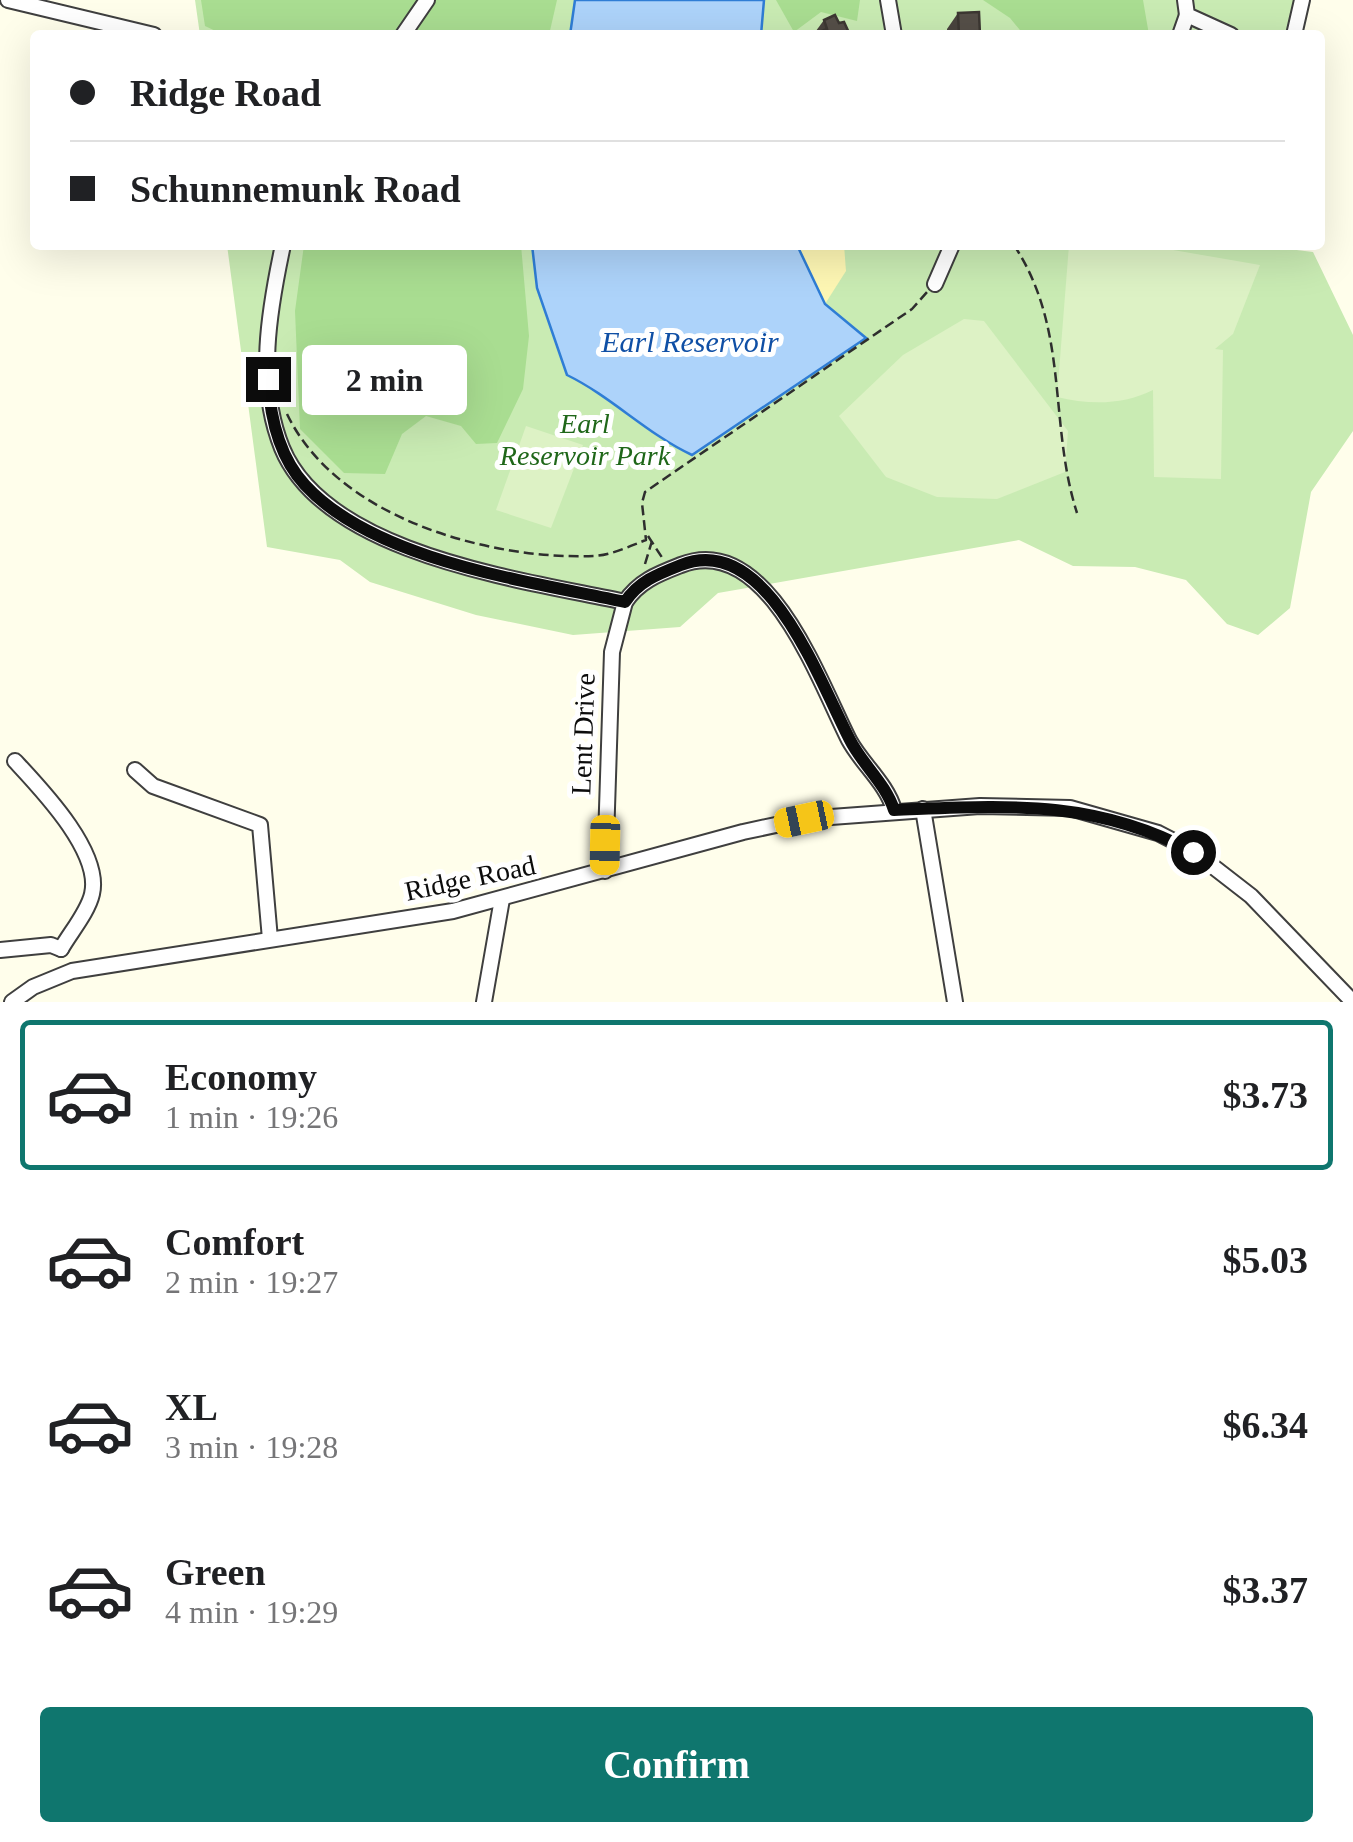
<!DOCTYPE html>
<meta charset="utf-8">
<style>
:root{--surface:#fff;--page:#f6f6f6;--text:#202124;--muted:#757577;--line:#e0e0e0;--accent:#0f766e}
body{margin:0;font-family:Georgia,serif;background:var(--page);color:var(--text);height:100vh;display:flex;flex-direction:column;font-size:38px;white-space:nowrap}
*{box-sizing:border-box;margin:0}
p{font-size:32px;color:var(--muted)}
.icon{flex:none;width:55px;height:55px;fill:none;stroke:currentColor;stroke-width:2;stroke-linecap:round;stroke-linejoin:round}
.map{position:relative;height:1002px;overflow:hidden}
.drawer{display:flex;flex-direction:column;background:var(--surface);flex:1}
.drawer>*{flex:none}
.guide{position:absolute;left:30px;top:30px;width:1295px;height:220px;border-radius:10px;box-shadow:0 10px 40px #0002;display:grid;align-content:center;height:220px;padding:0 40px;background:var(--surface)}
.end{position:absolute;width:45px;height:45px;margin:-22px;border:12px solid #0c0c0c;background:#fff;box-shadow:0 0 0 5px #fff}
.from{border-radius:50%}
.bubble{position:absolute;height:70px;border-radius:10px;background:var(--surface);box-shadow:0 10px 40px #0002;font-size:32px;font-weight:700;line-height:70px;text-align:center}
.car{position:absolute;width:30px;height:60px;margin:-30px -15px;border-radius:12px;box-shadow:0 0 8px 2px #0007;background:linear-gradient(#f5c518 24%,#345 0 40%,#f5c518 0 76%,#345 0 86%,#f5c518 0)}
.guide b{display:flex;align-items:center;gap:35px;height:95px;font-size:38px}
.guide b+b{border-top:2px solid var(--line)}
.guide i{width:25px;height:25px;background:var(--text)}
ul{padding:18px 0 0;list-style:none}
li{display:flex;align-items:center;gap:30px;height:150px;margin:0 20px 15px;padding:0 20px;border:5px solid transparent;border-radius:10px}
li div{flex:1}
li b{display:block;font-size:38px}
li em{font-style:normal;font-weight:700}
li.current{border-color:var(--accent)}
li>.icon{width:90px;height:90px;stroke-width:1.5}
.button{display:flex;gap:20px;margin-top:auto;padding:20px 40px}
.button a{flex:1;height:115px;border-radius:10px;background:var(--accent);color:#fff;font-size:40px;font-weight:700;line-height:115px;text-align:center}
.map>svg:first-child{display:block}
.green{fill:#c9ebb3}
.forest{fill:#a9dd91}
.sand{fill:#fef7b4}
.pitch{fill:#ddf2c5}
.water{fill:#add3fa;stroke:#2f7dd5;stroke-width:2.5}
.lines{fill:none;stroke-linecap:round;stroke-linejoin:round}
.minor-casing{stroke:#3f3f3f;stroke-width:18}
.path{stroke:#2e2e2e;stroke-width:2.5;stroke-dasharray:10 5;stroke-linecap:butt}
.minor{stroke:#fff;stroke-width:14}
.wall{fill:#49443e}
.building{fill:#554f48;stroke:#3c3732;stroke-width:2.5}
.route{stroke:#0c0c0c;stroke-width:12}
.labels{text-anchor:middle;dominant-baseline:central;stroke-width:10;stroke-linejoin:round;paint-order:stroke}
.park-label{font-size:28px;font-style:italic;fill:#1f6719;stroke:#fff}
.street-label{font-size:28px;fill:#0c0c0c;stroke:#fff}
.water-label{font-size:30px;font-style:italic;fill:#0f4fa5;stroke:#fff}
</style>
<div class="map">
<svg width="1353" height="1002" viewBox="0 0 1353 1002">
<rect width="100%" height="100%" fill="#fffeeb"/>
<g class="green">
<path d="M195,0H1304L1297,35H200Z"/>
<path d="M227,245H1255L1313,252L1353,335V431L1311,492L1290,608L1258,635L1227,624L1186,580L1135,567L1073,566L1019,540L718,593L680,627L573,635L476,615L370,582L340,560L267,547Z"/>
</g>
<g class="forest">
<path d="M201,0H557L549,35H224L205,26Z"/>
<path d="M776,0H860L857,21L821,12L794,32Z"/>
<path d="M983,0H1143L1149,35H1024L1010,18Z"/>
<path d="M304,245H521L529,336L523,389L497,443L476,444L461,426L426,416L402,434L385,474L344,473L300,429L295,311Z"/>
</g>
<path class="sand" d="M797,245H844L846,271L825,304Z"/>
<g class="pitch">
<path d="M1069,245H1144L1260,265L1233,334L1215,349L1223,350L1221,479L1154,477L1153,390C1123,405 1090,405 1057,397Z"/>
<path d="M964,319L984,321L1068,431L1065,472L997,499L937,497L886,477L839,416L903,355Z"/>
<path d="M526,426L583,445L551,528L496,510Z"/>
</g>
<g class="water">
<path d="M575,0H764L761,35H570Z"/>
<path d="M532,245H797L825,304L866,338L692,455C647,434 612,397 567,375L537,288Z"/>
</g>
<g class="lines">
<g class="minor-casing">
<g id="minor">
<path d="M8,0L154,35"/>
<path d="M888,0L894,35"/>
<path d="M1185,0L1187,15L1231,35"/>
<path d="M403,35L427,0"/>
<path d="M1180,35L1187,15"/>
<path d="M1294,35L1302,0"/>
<path d="M283,245C269,310 256,384 282,448C326,555 524,580 625,602C639,581 658,574 681,565C767,531 819,681 849,740C862,764 887,784 894,810"/>
<path d="M935,284L952,245"/>
<path d="M15,761C41,789 102,852 92,894C88,912 70,933 61,949"/>
<path d="M135,770L153,786L260,825L270,939"/>
<path d="M923,809L955,1002"/>
<path d="M605,871L612,652L625,602"/>
<path d="M0,950L51,945L61,949"/>
<path d="M12,1002L33,987L72,971L453,911L743,832L804,819L980,806L1070,808L1158,833L1193,851L1251,896L1353,1002"/>
<path d="M484,1002L502,899"/>
</g>
</g>
<g class="path">
<path d="M1014,245C1070,330 1048,422 1077,513"/>
<path d="M287,414C337,518 488,560 594,556C612,555 630,546 646,540L642,503L645,492L912,309L927,292"/>
<path d="M648,536L663,559"/>
<path d="M645,564L652,541"/>
</g>
<use href="#minor" class="minor"/>
</g>
<g class="wall">
<path d="M958,13L980,35H947V29Z"/>
<path d="M824,20L839,23L850,35H813Z"/>
</g>
<g class="building">
<path d="M979,12L980,35H959L958,13Z"/>
<path d="M835,15L839,23L844,22L850,35H824L822,31L827,29L824,20Z"/>
</g>
<g class="lines">
<path class="route" d="M268,379C270,416 279,457 305,485C375,561 528,581 625,602C639,581 658,574 681,565C767,531 819,681 850,740C862,764 886,784 894,810C1003,806 1093,798 1193,852"/>
</g>
<g class="labels">
<g class="park-label">
<text x="585" y="423">Earl<tspan x="585" dy="32">Reservoir Park</tspan></text>
</g>
<g class="street-label">
<text transform="translate(583 734) rotate(-88)">Lent Drive</text>
<text transform="translate(470 878) rotate(-12)">Ridge Road</text>
</g>
<g class="water-label">
<text x="690" y="341">Earl Reservoir</text>
</g>
</g>
</svg>
<i class="end from" style="left:1193px;top:852px"></i>
<i class="end" style="left:268px;top:379px"></i>
<div class="bubble" style="left:302px;top:345px;width:165px">2 min</div>
<i class="car" style="left:804px;top:819px;rotate:258deg"></i>
<i class="car" style="left:605px;top:845px;rotate:181deg"></i>
<div class="guide">
<b><i class="from"></i>Ridge Road</b>
<b><i></i>Schunnemunk Road</b>
</div>
</div>
<section class="drawer">
<ul>
<li class="current"><svg class="icon" aria-label="car" viewBox="0 0 24 24"><path d="M5 17H2v-5l4-1 3-4h7l3 4 3 1v5h-3M9 17h6M6 11h13"/><circle cx="7" cy="17" r="2"/><circle cx="17" cy="17" r="2"/></svg><div><b>Economy</b><p>1 min · 19:26</p></div><em>$3.73</em></li>
<li><svg class="icon" aria-label="car" viewBox="0 0 24 24"><path d="M5 17H2v-5l4-1 3-4h7l3 4 3 1v5h-3M9 17h6M6 11h13"/><circle cx="7" cy="17" r="2"/><circle cx="17" cy="17" r="2"/></svg><div><b>Comfort</b><p>2 min · 19:27</p></div><em>$5.03</em></li>
<li><svg class="icon" aria-label="car" viewBox="0 0 24 24"><path d="M5 17H2v-5l4-1 3-4h7l3 4 3 1v5h-3M9 17h6M6 11h13"/><circle cx="7" cy="17" r="2"/><circle cx="17" cy="17" r="2"/></svg><div><b>XL</b><p>3 min · 19:28</p></div><em>$6.34</em></li>
<li><svg class="icon" aria-label="car" viewBox="0 0 24 24"><path d="M5 17H2v-5l4-1 3-4h7l3 4 3 1v5h-3M9 17h6M6 11h13"/><circle cx="7" cy="17" r="2"/><circle cx="17" cy="17" r="2"/></svg><div><b>Green</b><p>4 min · 19:29</p></div><em>$3.37</em></li>
</ul>
<div class="button"><a>Confirm</a></div>
</section>
